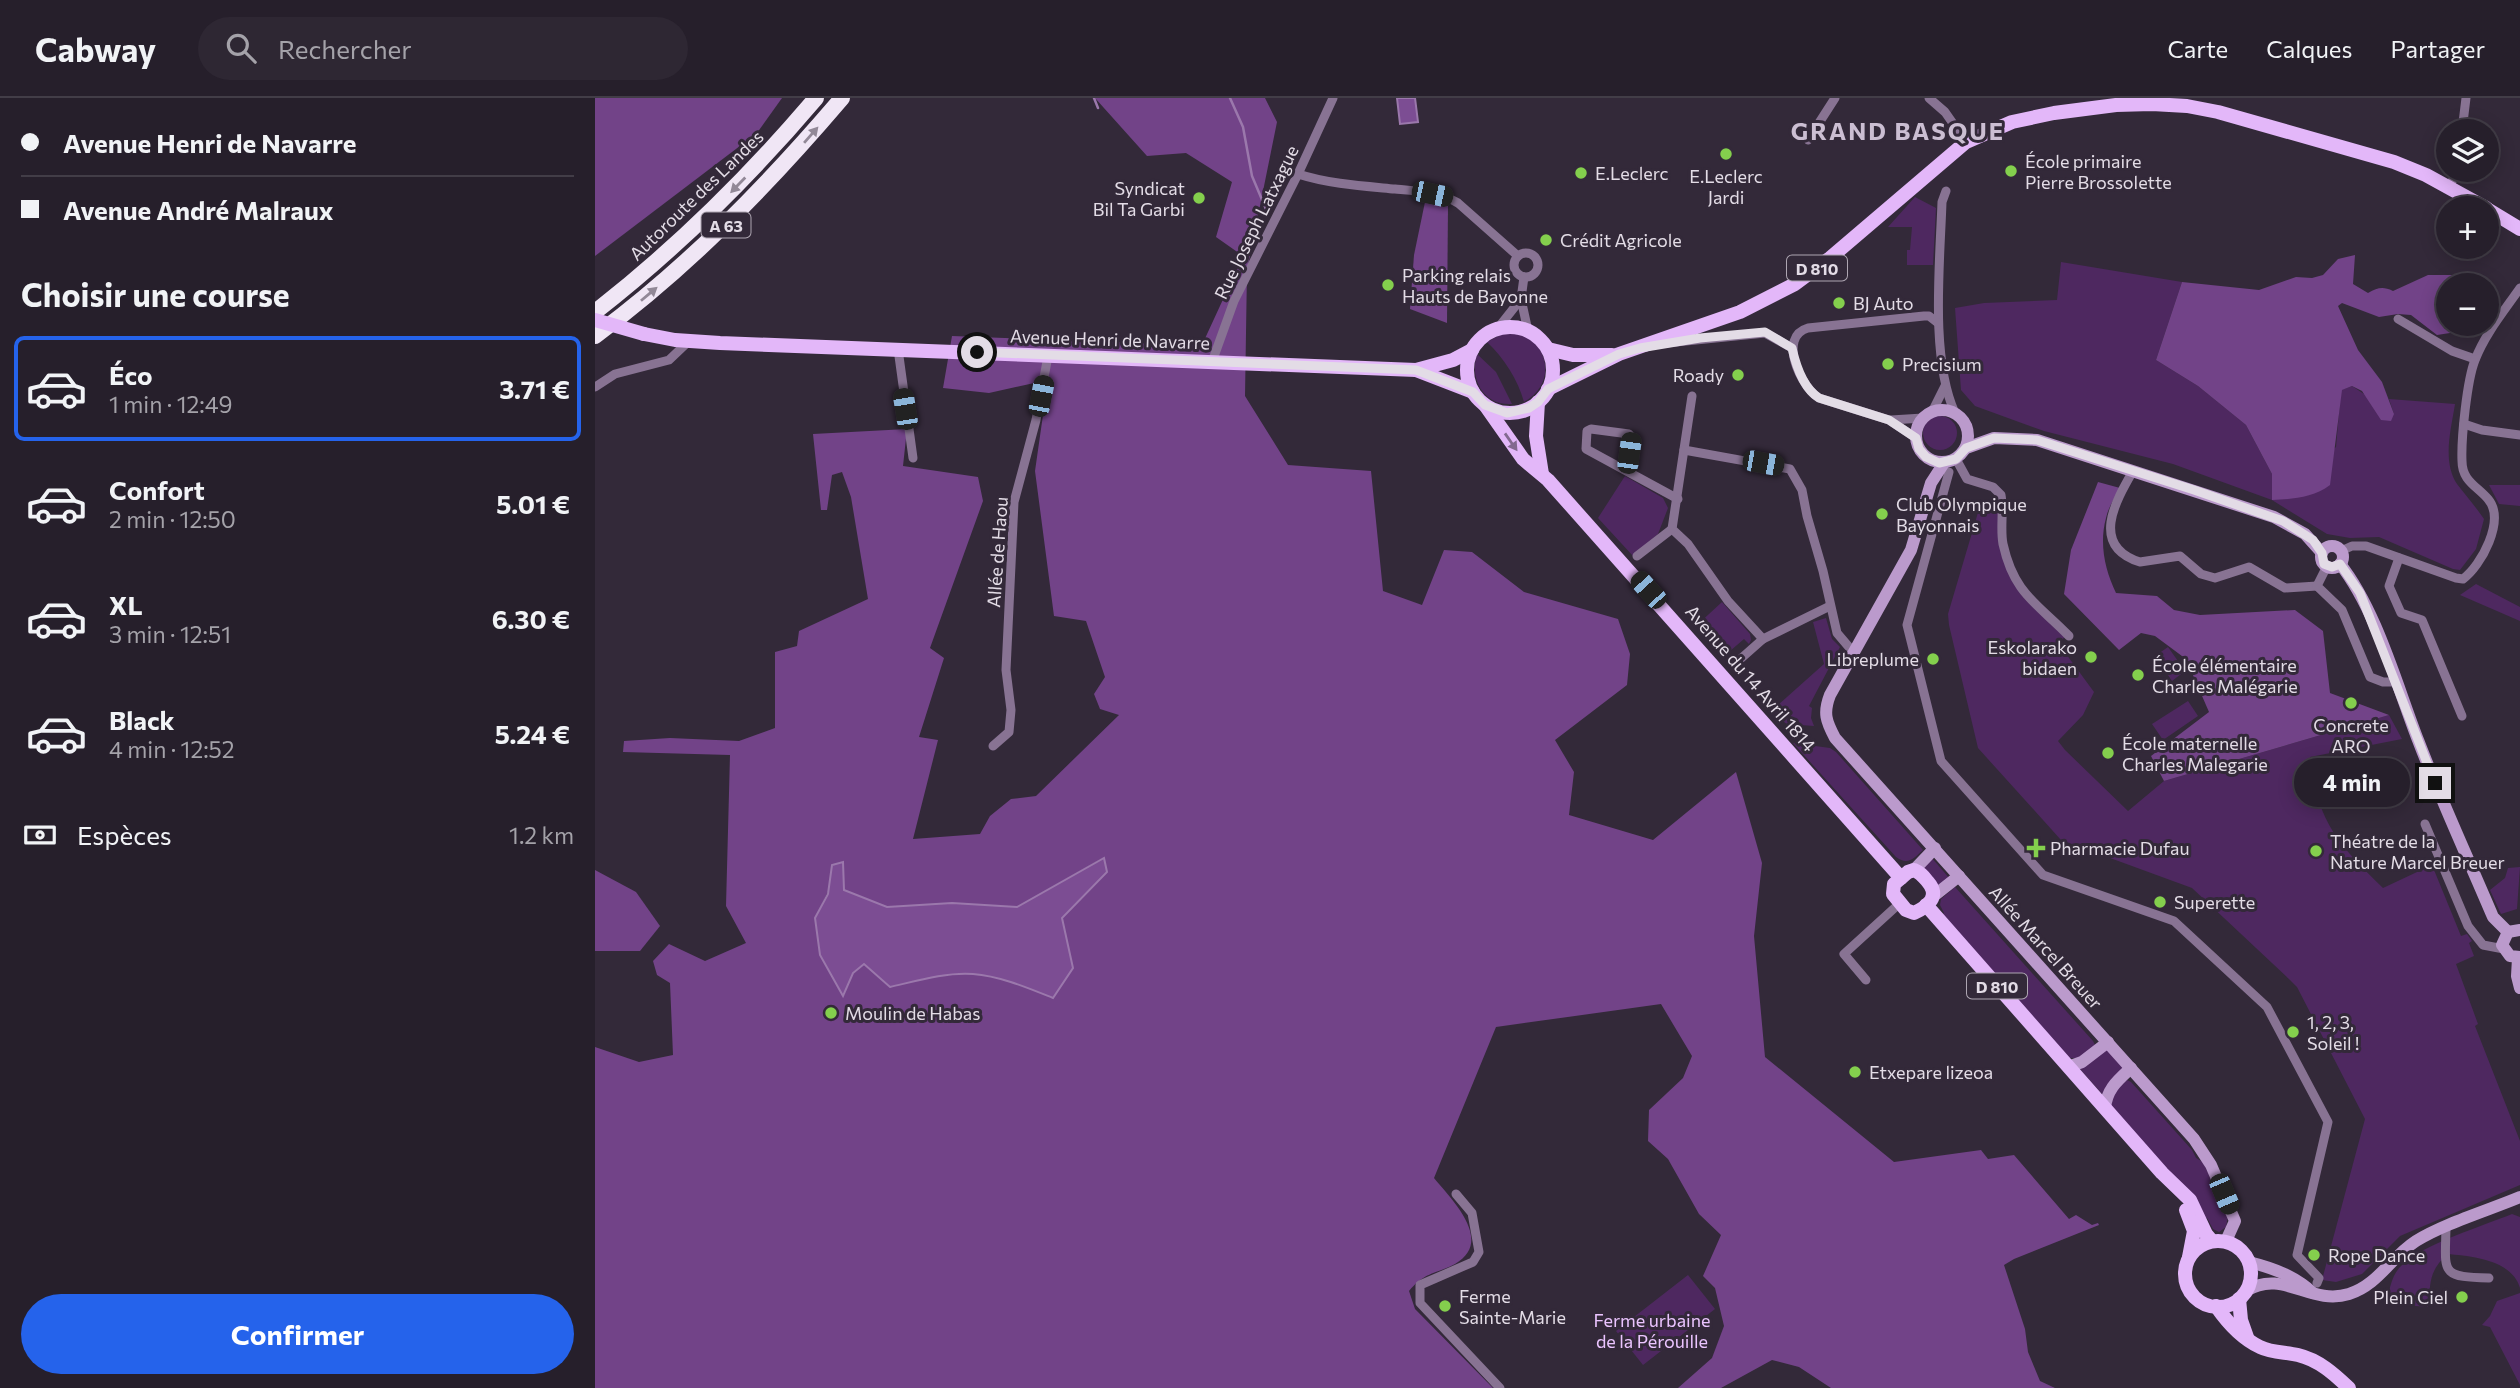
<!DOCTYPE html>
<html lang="fr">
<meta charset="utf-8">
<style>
:root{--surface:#261f2b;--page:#2e2733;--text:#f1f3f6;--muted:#a4a2a9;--line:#423d47;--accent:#2563eb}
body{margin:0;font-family:Commissioner,sans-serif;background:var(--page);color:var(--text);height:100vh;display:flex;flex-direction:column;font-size:26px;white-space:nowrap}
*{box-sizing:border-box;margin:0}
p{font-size:23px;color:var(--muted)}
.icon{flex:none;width:38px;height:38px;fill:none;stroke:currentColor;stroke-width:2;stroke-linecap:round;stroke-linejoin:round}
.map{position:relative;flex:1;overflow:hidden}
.details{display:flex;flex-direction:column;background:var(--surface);width:595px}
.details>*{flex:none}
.top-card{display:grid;align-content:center;height:154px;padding:0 21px;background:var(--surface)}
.controls{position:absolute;left:1841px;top:21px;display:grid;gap:14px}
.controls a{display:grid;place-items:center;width:63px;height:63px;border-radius:50%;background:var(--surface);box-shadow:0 4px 18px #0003,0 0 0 2px var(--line);font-size:35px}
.end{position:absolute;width:32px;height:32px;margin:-16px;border:9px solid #e3dce6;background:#111;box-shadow:0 0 0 4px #111}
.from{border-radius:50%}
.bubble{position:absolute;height:49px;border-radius:24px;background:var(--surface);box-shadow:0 4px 18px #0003,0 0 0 2px var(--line);font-size:23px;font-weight:700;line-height:49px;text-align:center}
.car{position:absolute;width:21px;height:42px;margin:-21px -10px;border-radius:9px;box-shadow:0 0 5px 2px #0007;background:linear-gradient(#222 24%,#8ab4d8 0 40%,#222 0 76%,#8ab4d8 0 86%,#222 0)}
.top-card b{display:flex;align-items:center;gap:24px;height:66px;font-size:26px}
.top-card b+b{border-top:2px solid var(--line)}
.top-card i{width:18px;height:18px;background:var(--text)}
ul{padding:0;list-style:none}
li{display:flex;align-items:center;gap:21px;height:105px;margin:0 14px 10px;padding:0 7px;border:4px solid transparent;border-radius:10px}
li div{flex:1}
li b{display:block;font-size:26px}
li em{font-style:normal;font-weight:700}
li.active{border-color:var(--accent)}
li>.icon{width:63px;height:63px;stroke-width:1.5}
h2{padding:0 21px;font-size:32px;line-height:84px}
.pay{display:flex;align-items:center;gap:18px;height:77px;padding:0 21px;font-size:26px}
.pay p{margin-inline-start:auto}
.primary-button{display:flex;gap:14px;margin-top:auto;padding:14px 21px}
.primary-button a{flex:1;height:80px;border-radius:42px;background:var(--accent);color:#fff;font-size:28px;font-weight:700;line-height:80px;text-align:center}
header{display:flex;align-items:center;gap:42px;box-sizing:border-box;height:98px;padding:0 35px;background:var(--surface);border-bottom:2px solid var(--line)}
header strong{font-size:33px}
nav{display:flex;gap:38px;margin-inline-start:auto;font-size:24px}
.search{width:490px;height:63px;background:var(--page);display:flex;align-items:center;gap:18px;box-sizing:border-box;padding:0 24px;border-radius:38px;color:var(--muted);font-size:26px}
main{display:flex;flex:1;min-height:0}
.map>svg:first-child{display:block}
.green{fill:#4e2860}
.forest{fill:#724388;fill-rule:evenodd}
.water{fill:#7c4d93;stroke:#9b78ac;stroke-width:2}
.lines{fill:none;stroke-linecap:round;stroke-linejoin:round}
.stream{stroke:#9b78ac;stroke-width:2.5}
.street{stroke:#887393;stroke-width:9}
.secondary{stroke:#bb9acc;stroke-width:12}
.primary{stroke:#e3b7f9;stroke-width:14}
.highway{stroke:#f0e6f5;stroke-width:16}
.primary-bridge{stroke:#e3b7f9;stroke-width:14}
.oneway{fill:#928897}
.oneway2{fill:#82698f}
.route{stroke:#e3dce6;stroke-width:9}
.poi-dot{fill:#84cf4d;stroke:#332939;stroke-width:2.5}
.labels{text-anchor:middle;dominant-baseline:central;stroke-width:6;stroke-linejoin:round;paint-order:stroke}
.shield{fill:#332939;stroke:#aea6b2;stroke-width:2}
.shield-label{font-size:16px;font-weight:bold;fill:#e3dce6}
.poi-label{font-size:18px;fill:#e3dce6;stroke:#332939;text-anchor:start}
.street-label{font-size:18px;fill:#e3dce6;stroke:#332939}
.park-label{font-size:18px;fill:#ebc4ff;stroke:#332939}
.district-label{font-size:24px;font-weight:bold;letter-spacing:2px;fill:#cbbed2;stroke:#332939}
</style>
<header>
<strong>Cabway</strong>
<div class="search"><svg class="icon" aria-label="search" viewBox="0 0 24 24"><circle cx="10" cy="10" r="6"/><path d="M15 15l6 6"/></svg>Rechercher</div>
<nav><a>Carte</a><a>Calques</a><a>Partager</a></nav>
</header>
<main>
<section class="details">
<div class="top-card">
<b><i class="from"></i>Avenue Henri de Navarre</b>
<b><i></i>Avenue André Malraux</b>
</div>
<h2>Choisir une course</h2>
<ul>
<li class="active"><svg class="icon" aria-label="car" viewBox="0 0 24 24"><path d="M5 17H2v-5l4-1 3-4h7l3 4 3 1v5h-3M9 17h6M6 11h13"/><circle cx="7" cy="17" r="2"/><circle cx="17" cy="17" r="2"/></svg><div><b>Éco</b><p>1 min · 12:49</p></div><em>3.71 €</em></li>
<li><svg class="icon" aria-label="car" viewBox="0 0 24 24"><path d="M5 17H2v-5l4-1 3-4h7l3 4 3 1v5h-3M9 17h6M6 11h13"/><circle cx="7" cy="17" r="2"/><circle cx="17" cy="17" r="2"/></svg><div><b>Confort</b><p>2 min · 12:50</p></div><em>5.01 €</em></li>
<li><svg class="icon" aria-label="car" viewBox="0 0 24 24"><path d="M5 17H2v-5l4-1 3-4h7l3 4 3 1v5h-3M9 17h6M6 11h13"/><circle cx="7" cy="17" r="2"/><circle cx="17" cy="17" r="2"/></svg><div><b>XL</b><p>3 min · 12:51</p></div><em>6.30 €</em></li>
<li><svg class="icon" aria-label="car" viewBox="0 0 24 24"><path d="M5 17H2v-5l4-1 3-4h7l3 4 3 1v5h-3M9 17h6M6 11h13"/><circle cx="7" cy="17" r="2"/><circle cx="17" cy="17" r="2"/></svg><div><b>Black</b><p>4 min · 12:52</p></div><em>5.24 €</em></li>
</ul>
<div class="pay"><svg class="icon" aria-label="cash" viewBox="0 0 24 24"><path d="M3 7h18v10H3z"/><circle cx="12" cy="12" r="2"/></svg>Espèces<p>1.2 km</p></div>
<div class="primary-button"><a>Confirmer</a></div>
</section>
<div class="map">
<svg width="1925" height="1290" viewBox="0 0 1925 1290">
<rect width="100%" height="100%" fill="#332939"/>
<g class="green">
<path d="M1320,99L1341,110L1338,167H1312V152H1315L1317,129H1293Z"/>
<path d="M1466,164L1587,184L1561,262L1603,288L1651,327L1677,376V402L1741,349L1746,292L1757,288L1799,316L1794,301L1860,306C1856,332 1847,363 1862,386C1871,398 1881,409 1889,421L1881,451L1865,472L1858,471L1784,439L1755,440L1732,436L1677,402L1578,366L1449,333L1380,308L1366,292L1360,210L1389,205L1462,202Z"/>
<path d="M909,235C952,232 966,284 929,304C923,282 909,260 892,244Z"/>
<path d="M882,256L901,274L917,306C889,308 874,282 882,256Z"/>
<circle cx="1345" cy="335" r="17"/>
<path d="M1030,378L1068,400L1073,410L1063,436L1038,458L1003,420Z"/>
<path d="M1894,387H1925V408L1904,406Z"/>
<path d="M1387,401L1404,406L1411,465L1470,539L1463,545L1499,594L1488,617L1463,643L1470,652L1533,713L1569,683L1794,617L1807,641L1715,659C1723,725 1742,745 1788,790L1837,767L1866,838L1872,836L1877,843L1874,845L1879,858L1861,866L1883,926L1880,928L1925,1043V1087L1805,1138L1767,1176L1741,1184L1727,1182L1770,1021L1702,889L1695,882L1597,790L1466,742L1383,650L1354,527L1353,516Z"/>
<path d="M1881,486L1925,509V523L1865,497Z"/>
<path d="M1127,504L1155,536L1156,542L1154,546L1149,541L1128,559L1101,528Z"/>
<path d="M1231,520L1237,541L1245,549L1214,608L1217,610L1216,620L1219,628L1192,626L1175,614L1229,566L1218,524Z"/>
<path d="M1573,549L1590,573L1577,583L1560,558Z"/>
<path d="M1593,603L1603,618L1568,642L1557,626Z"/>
<path d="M1198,645L1235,650L1241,654L1328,752C1319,760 1313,768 1301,759Z"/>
<path d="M1336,759L1355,781L1345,791L1325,768Z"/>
<path d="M1925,769L1922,811L1906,816L1895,792L1910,780L1913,770Z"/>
<path d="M1360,789L1498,943L1500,947L1487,960H1474L1347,817L1349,815L1345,807L1346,801Z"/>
<path d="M1511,951L1529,969L1509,998L1484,970Z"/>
<path d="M1532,982L1536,984L1597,1052L1601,1060L1608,1064L1633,1118L1631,1129L1624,1134L1618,1131L1612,1120L1609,1121L1514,1007L1518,995Z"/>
<path d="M1917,1116L1925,1119V1190C1917,1162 1877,1158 1852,1156C1833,1175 1836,1184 1833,1209L1797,1206L1793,1200C1795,1187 1798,1175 1808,1166C1827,1147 1890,1127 1917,1116Z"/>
<path d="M1093,1177L1120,1211L1048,1267L1021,1233Z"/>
<path d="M1925,1195V1287L1895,1229L1887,1227L1895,1218L1902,1203Z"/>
</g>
<g class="forest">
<path d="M0,0H187L162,35L0,158Z"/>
<path d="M500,0H670L682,24L652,172L650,298L693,367L776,373L788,493L827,507L849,452L877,454L929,494L1023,521L1035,556L1032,587L960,642L979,674L974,717L1058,742L1141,674L1167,765L1159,838L1170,959L1299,1064L1386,1052L1393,1061L1419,1057L1474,1121L1481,1117L1497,1127L1503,1125L1504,1127L1419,1161L1409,1167L1430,1231L1433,1254L1445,1283L1460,1290H1236L1204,1269L1177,1262L1126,1290H1083L1117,1260L1129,1228L1120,1190L1108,1178L1126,1137L1104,1116L1073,1061L1053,1043L1054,1012L1088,980L1097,958L1066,906L901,929L839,1080C856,1101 900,1143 860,1166C839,1177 831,1173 814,1193L820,1211L898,1290H0V949L44,964L78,957L75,885L62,877L58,863L74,846L110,863L151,845L131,808L135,657L28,654L29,643L75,640L144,643L180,630V554L202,548L204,533L273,501L256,399L247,374L237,377L232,412H226L218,336L312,331L308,368L383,379L388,403L335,550L349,560L324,639L343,642L318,741L385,736L395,718L416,701L441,698L524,617L505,611L499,596L510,579L491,523L459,518L440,373L453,282L394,295L348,290L357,238L607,247L648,158L621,139L637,84L591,55L552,58ZM508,760L485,802L467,820L478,870L458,900C433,890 405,878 378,876C351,874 321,882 295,889L269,866L258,875L249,897L220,820L248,764V792L292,809L357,805L422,809Z"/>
<path d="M830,104L853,106L852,225L815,211L819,157Z"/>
<path d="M1760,157L1758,186L1773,195C1783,190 1787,188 1798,193L1833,177H1857L1864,187H1853V226H1870L1868,233L1842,237L1816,217L1803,216L1784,219L1747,205L1743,208L1763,252L1787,284L1799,316L1796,323L1786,322L1767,293L1757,288L1747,292L1735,387C1718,400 1697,401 1677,402V376L1651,327L1603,288L1561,262L1587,184L1664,192L1701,179L1717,180L1728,177L1743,161Z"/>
<path d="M1503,384L1525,390C1520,399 1513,410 1511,420C1504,446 1510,472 1521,495L1562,498L1579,512L1605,517L1700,512L1728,533L1735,595L1794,617L1569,683L1556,658L1614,614L1591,561L1560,538L1546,535L1524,552L1469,496L1476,452Z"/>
<path d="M0,772L41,794L65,828L45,853H0Z"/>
</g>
<g class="water">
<path d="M802,0H820L823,24L805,26Z"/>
<path d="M509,760L512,774L467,820L478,870L458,900C433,890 405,878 378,876C351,874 321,883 295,889L269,866L258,875L248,898L225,857L220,820L233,796L237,767L248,764L249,792L292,809L357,805L422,809Z"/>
</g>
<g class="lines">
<g class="stream">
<path d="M499,0L503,10"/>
<path d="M635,0L648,29L657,78L673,116"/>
</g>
<g class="street">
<path d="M1334,0L1350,14L1371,44"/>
<path d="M1867,33L1871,0"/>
<path d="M1213,42L1240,0"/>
<path d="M703,76C734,86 768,88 800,91C822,93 844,94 863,105L923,158"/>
<path d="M1854,89L1863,72"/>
<path d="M1351,93L1347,104C1345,165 1335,260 1360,315"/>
<circle cx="931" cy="167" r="12"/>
<path d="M929,179L926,201L933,233"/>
<path d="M1803,221L1857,253L1880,261"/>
<path d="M903,230L926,201"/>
<path d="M1071,245L1170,235L1197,250"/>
<path d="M303,251L318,360"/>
<path d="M617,264L639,203L703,76L738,0"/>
<path d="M0,289L20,276L74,262L94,243"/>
<path d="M1097,298L1077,431L1093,446L1133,503L1168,541"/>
<path d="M1337,314L1350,288"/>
<path d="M1296,322L1328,320"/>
<path d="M1869,326L1887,332L1925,337"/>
<path d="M1321,340L1294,322L1224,300C1206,289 1182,239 1213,230L1329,218H1334L1343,225"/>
<path d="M1089,352L1195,371L1207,392L1212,418L1228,473L1242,535L1259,555"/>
<path d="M1361,361L1372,381L1398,389L1406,397C1409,413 1405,431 1408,446C1419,496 1442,505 1474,538"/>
<path d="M1032,372L1036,339L1034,336L996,331L992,333L991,351L1083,401"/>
<path d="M1538,373C1520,404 1495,448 1545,464L1585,458L1606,476L1620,480L1654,469L1690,490L1722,488"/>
<path d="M1354,374L1312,527L1346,663L1448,777L1579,823L1672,909L1733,1024L1702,1157L1724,1180L1722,1185"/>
<path d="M1746,453L1757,448H1771L1861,480L1868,481C1886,468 1911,422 1893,401C1882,388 1867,383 1867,363C1866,341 1872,282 1880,262C1890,236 1909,213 1925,190"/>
<path d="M1042,458L1077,431"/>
<path d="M1804,460L1794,488L1806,515L1827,522L1867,618"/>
<path d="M1732,468L1722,488L1747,512L1775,579L1788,584H1802"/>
<path d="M1142,564L1168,541L1235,508"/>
<path d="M398,648L414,634L416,612L411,572L419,404L441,322L453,258"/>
<path d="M1830,726L1873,828L1888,847L1909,851"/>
<path d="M1271,882L1249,856L1305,805"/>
<path d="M861,1096L877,1115L884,1154L878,1164L825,1187V1205L905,1290"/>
<path d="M1851,1130C1850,1175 1845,1179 1894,1180"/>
</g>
<g class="secondary">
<circle cx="1347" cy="338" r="26"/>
<path d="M1371,350L1399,340L1442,342L1679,419L1710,436L1727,455"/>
<path d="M1349,365L1336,385L1316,452L1235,597C1228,615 1231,623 1240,640L1599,1041L1616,1067L1640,1123L1631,1143"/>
<circle cx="1737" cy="459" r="11"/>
<path d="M1745,466C1781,511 1802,588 1823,642C1846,702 1873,760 1898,819L1913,834"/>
<path d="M1319,772L1340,750"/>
<path d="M1340,797L1364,778"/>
<path d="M1925,832L1913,834L1907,847L1915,858L1925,859"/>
<path d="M1923,860L1922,878L1925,890"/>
<path d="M1473,969L1487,964L1513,944"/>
<path d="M1510,1010C1512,991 1522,983 1536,970"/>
<path d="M1654,1164C1678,1170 1700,1178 1718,1195"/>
<path d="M1651,1193C1688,1170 1715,1208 1754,1196C1783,1187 1796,1159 1821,1143C1848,1126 1894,1112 1925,1099"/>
</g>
<g class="primary">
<path d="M1892,111L1925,131"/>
<circle cx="915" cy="272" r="43"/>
<path d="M49,236L80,242L125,245L821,272L858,262L877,252"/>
<path d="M953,251L978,257H1017"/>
<path d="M821,272L878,294"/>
<path d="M953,291L1024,256L1145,214L1200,186L1235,160L1371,44L1417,24L1459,15L1521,7L1557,6L1592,8L1623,14L1799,64L1831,77L1891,110"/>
<path d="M943,304L941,338L947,376"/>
<path d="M890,307L928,361L953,382L1306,780"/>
<path d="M1319,772C1326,775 1328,778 1333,784C1345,798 1334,808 1319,815L1311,812L1298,796L1299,786L1313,774Z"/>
<path d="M1331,807L1567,1075L1595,1102L1611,1136L1617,1143"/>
<path d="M1591,1112L1599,1133L1594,1159"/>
<circle cx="1623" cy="1176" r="33"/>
<path d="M1644,1201L1646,1222L1652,1239"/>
<path d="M1621,1208C1632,1224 1648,1241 1665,1249C1677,1255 1691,1254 1703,1257C1724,1262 1739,1276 1754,1290"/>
</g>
<g class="highway">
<path d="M0,214C82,150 154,79 221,0"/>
<path d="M0,238C93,169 172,88 247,0"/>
</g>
<path class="primary-bridge" d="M0,222L49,236"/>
</g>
<defs><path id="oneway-solid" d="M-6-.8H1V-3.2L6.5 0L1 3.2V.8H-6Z" transform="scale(1.75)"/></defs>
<g class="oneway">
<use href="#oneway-solid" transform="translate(216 37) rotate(-49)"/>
<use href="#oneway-solid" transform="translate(143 87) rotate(134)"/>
<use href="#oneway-solid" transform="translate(54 196) rotate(-40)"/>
</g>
<use class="oneway2" href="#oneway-solid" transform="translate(916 344) rotate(55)"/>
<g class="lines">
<path class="route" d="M382,254L821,272L878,294L890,307L912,315L934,310L943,304L953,291L1024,256L1045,250L1105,240L1170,234L1197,250C1201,268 1208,290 1224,300L1294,322L1321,340L1324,351L1331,359L1344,365L1361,361L1371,350L1399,340L1442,342L1599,392L1688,423L1718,442L1727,455L1729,466L1737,469L1745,466L1765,495L1840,685"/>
</g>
<g class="poi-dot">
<circle cx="1131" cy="56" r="7"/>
<circle cx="1416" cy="73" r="7"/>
<circle cx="986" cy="75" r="7"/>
<circle cx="604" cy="100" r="7"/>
<circle cx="951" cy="142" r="7"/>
<circle cx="793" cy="187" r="7"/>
<circle cx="1244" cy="205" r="7"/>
<circle cx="1293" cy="266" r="7"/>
<circle cx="1143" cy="277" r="7"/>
<circle cx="1287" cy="416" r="7"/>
<circle cx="1496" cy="559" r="7"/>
<circle cx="1338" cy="561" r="7"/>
<circle cx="1543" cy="577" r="7"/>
<circle cx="1756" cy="605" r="7"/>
<circle cx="1513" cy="655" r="7"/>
<path d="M1437.5 739.5h7v7h7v7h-7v7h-7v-7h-7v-7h7z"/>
<circle cx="1721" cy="753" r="7"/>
<circle cx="1565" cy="804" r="7"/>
<circle cx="236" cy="915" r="7"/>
<circle cx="1698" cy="934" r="7"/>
<circle cx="1260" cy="974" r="7"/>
<circle cx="1719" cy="1157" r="7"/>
<circle cx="1867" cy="1199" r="7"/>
<circle cx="850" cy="1208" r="7"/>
</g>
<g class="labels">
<g class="shield">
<rect x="106.5" y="114.5" width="49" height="25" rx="5"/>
<rect x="1192" y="157.5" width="60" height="25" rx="5"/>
<rect x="1372" y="875.5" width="60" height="25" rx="5"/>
</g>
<g class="shield-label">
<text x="131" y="127">A 63</text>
<text x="1222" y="170">D 810</text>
<text x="1402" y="888">D 810</text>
</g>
<g class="poi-label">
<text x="1430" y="63">École primaire<tspan x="1430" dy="21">Pierre Brossolette</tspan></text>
<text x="1000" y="75">E.Leclerc</text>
<text x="1131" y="78" text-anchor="middle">E.Leclerc<tspan x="1131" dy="21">Jardi</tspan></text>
<text x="590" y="90" text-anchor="end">Syndicat<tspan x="590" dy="21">Bil Ta Garbi</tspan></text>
<text x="965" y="142">Crédit Agricole</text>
<text x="807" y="177">Parking relais<tspan x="807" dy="21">Hauts de Bayonne</tspan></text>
<text x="1258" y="205">BJ Auto</text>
<text x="1307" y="266">Precisium</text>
<text x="1129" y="277" text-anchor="end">Roady</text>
<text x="1301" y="406">Club Olympique<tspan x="1301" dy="21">Bayonnais</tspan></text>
<text x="1482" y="549" text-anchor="end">Eskolarako<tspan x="1482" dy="21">bidaen</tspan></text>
<text x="1324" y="561" text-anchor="end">Libreplume</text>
<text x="1557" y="567">École élémentaire<tspan x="1557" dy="21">Charles Malégarie</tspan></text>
<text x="1756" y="627" text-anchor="middle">Concrete<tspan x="1756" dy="21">ARO</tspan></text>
<text x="1527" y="645">École maternelle<tspan x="1527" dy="21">Charles Malegarie</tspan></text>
<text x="1735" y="743">Théatre de la<tspan x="1735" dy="21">Nature Marcel Breuer</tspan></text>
<text x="1455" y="750">Pharmacie Dufau</text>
<text x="1579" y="804">Superette</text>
<text x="250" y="915">Moulin de Habas</text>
<text x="1712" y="924">1, 2, 3,<tspan x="1712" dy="21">Soleil !</tspan></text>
<text x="1274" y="974">Etxepare lizeoa</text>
<text x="1733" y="1157">Rope Dance</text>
<text x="864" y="1198">Ferme<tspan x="864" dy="21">Sainte-Marie</tspan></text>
<text x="1853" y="1199" text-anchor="end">Plein Ciel</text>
</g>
<g class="street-label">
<text transform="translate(101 97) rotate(-44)">Autoroute des Landes</text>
<text transform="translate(661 124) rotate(-64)">Rue Joseph Latxague</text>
<text transform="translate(515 241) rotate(2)">Avenue Henri de Navarre</text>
<text transform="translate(402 454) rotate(-86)">Allée de Haou</text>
<text transform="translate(1156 580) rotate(49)">Avenue du 14 Avril 1814</text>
<text transform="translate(1451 849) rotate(48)">Allée Marcel Breuer</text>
</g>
<g class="park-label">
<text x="1057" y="1222">Ferme urbaine<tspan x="1057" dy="21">de la Pérouille</tspan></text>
</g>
<g class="district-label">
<text x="1303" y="32">GRAND BASQUE</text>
</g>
</g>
</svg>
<div class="controls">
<a><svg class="icon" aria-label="layers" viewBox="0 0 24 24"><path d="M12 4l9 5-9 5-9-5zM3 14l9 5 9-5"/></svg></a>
<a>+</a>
<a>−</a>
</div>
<i class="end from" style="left:382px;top:254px"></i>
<i class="end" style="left:1840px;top:685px"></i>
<div class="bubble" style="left:1699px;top:660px;width:116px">4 min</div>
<i class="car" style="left:837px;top:96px;rotate:102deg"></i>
<i class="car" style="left:446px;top:298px;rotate:11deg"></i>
<i class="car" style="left:310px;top:311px;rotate:351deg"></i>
<i class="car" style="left:1034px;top:355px;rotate:8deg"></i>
<i class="car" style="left:1168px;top:365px;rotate:100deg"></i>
<i class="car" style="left:1053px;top:492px;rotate:318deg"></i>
<i class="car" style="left:1629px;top:1096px;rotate:157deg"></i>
</div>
</main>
